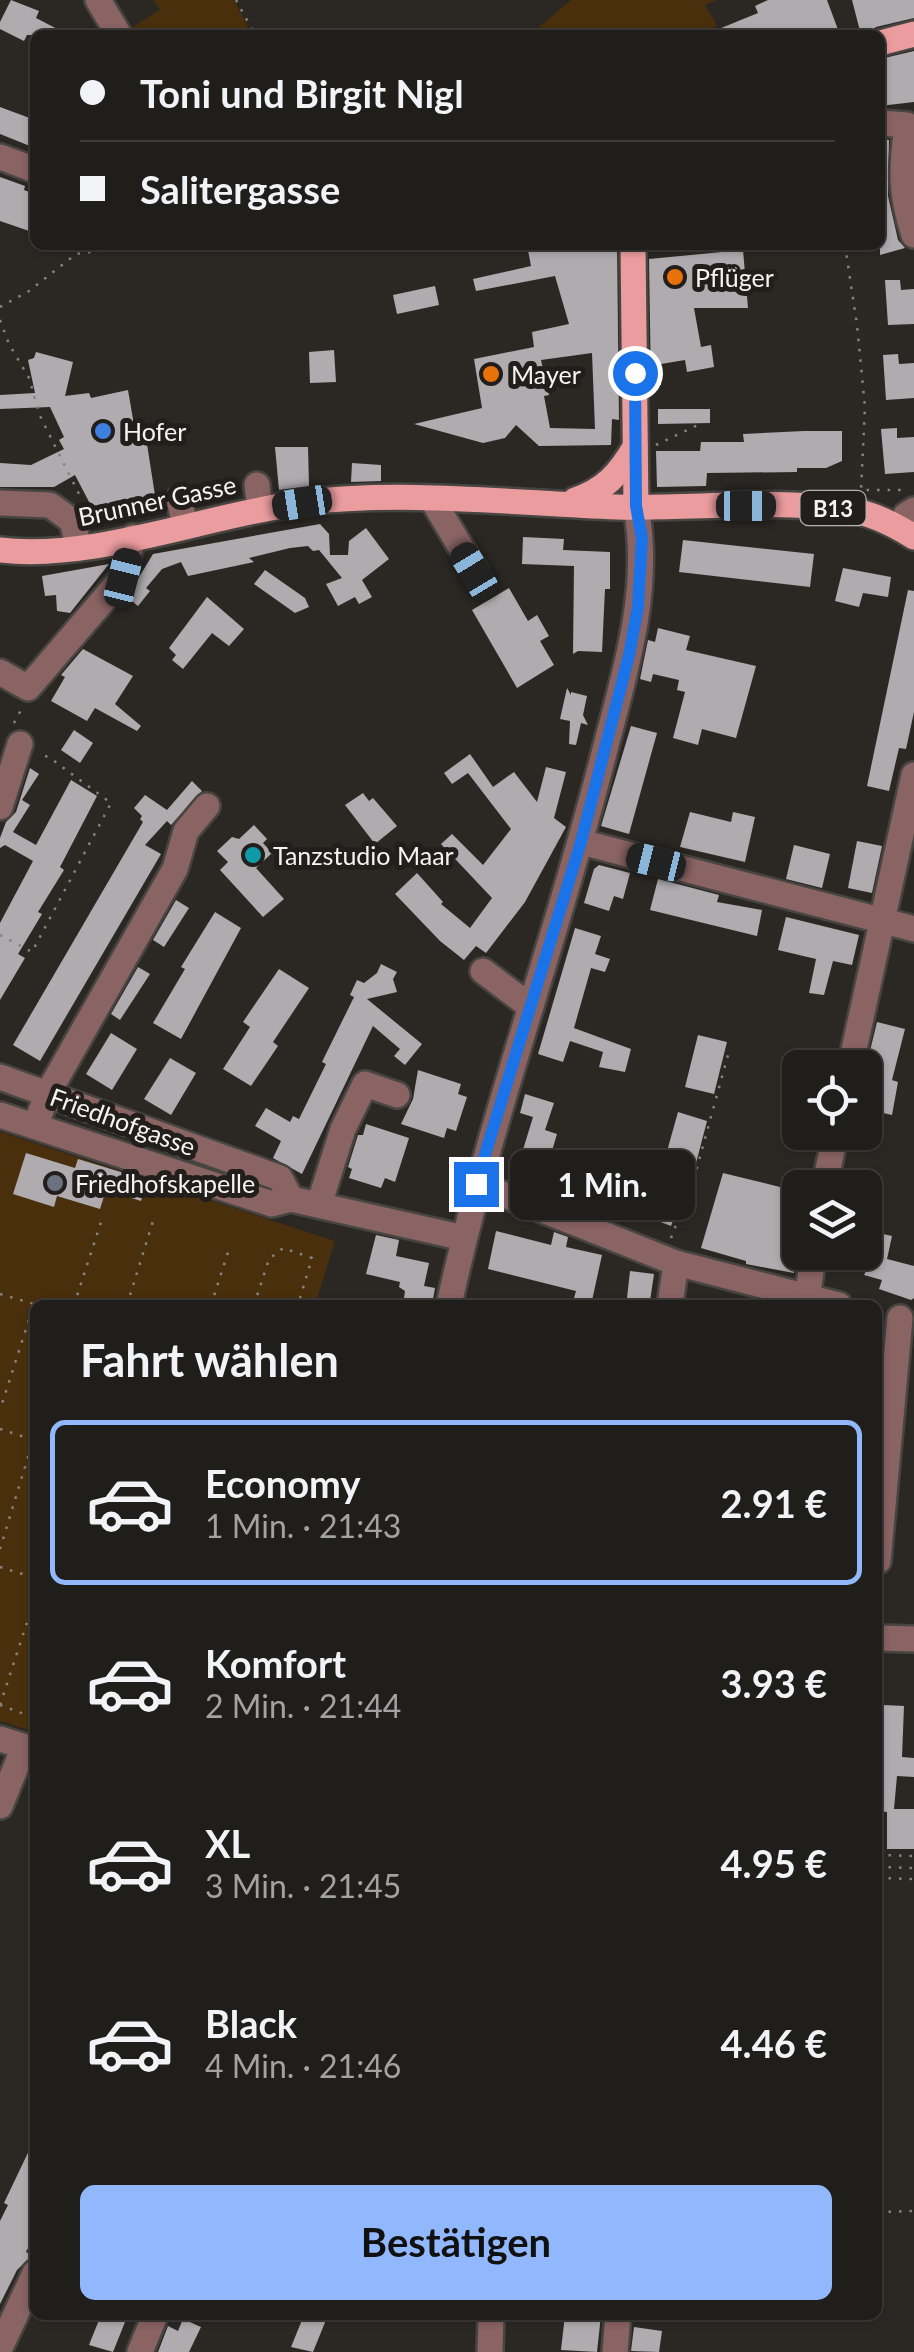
<!DOCTYPE html>
<html lang="de">
<meta charset="utf-8">
<style>
:root{--surface:#201e1b;--page:#2d2b28;--text:#f1f3f6;--muted:#a2a2a3;--line:#3d3c3a;--accent:#91b8fd}
body{margin:0;font-family:Lato,sans-serif;background:var(--page);color:var(--text);height:100vh;display:flex;flex-direction:column;font-size:38px;white-space:nowrap}
*{box-sizing:border-box;margin:0}
p{font-size:32px;color:var(--muted)}
.icon{flex:none;width:55px;height:55px;fill:none;stroke:currentColor;stroke-width:2;stroke-linecap:round;stroke-linejoin:round}
.map{position:relative;flex:1;overflow:hidden}
.drawer{position:absolute;left:30px;top:1300px;width:852px;height:1020px;display:flex;flex-direction:column;background:var(--surface);border-radius:15px;box-shadow:0 2px 8px #0004,0 0 0 2px var(--line)}
.drawer>*{flex:none}
.top-card{position:absolute;left:30px;top:30px;width:855px;height:220px;border-radius:15px;box-shadow:0 2px 8px #0004,0 0 0 2px var(--line);display:grid;align-content:center;height:220px;padding:0 50px;background:var(--surface)}
.controls{position:absolute;left:782px;top:1050px;display:grid;gap:20px}
.controls a{display:grid;place-items:center;width:100px;height:100px;border-radius:15px;background:var(--surface);box-shadow:0 2px 8px #0004,0 0 0 2px var(--line);font-size:50px}
.end{position:absolute;width:45px;height:45px;margin:-22px;border:12px solid #1a73e8;background:#fff;box-shadow:0 0 0 5px #fff}
.from{border-radius:50%}
.bubble{position:absolute;height:70px;border-radius:15px;background:var(--surface);box-shadow:0 2px 8px #0004,0 0 0 2px var(--line);font-size:32px;font-weight:700;line-height:70px;text-align:center}
.car{position:absolute;width:30px;height:60px;margin:-30px -15px;border-radius:12px;box-shadow:0 0 8px 2px #0007;background:linear-gradient(#222 24%,#8ab4d8 0 40%,#222 0 76%,#8ab4d8 0 86%,#222 0)}
.top-card b{display:flex;align-items:center;gap:35px;height:95px;font-size:38px}
.top-card b+b{border-top:2px solid var(--line)}
.top-card i{width:25px;height:25px;background:var(--text)}
ul{padding:0;list-style:none}
li{display:flex;align-items:center;gap:30px;height:165px;margin:0 20px 15px;padding:0 30px;border:5px solid transparent;border-radius:15px}
li div{flex:1}
li b{display:block;font-size:38px}
li em{font-style:normal;font-weight:700}
li.selected{border-color:var(--accent)}
li>.icon{width:90px;height:90px;stroke-width:1.5}
h2{padding:0 50px;font-size:45px;line-height:120px}
.button{display:flex;gap:20px;margin-top:auto;padding:20px 50px}
.button a{flex:1;height:115px;border-radius:15px;background:var(--accent);color:#111;font-size:40px;font-weight:700;line-height:115px;text-align:center}
.map>svg:first-child{display:block}
.green{fill:#492f0c}
.building{fill:#afabaf;fill-rule:evenodd}
.lines{fill:none;stroke-linecap:round;stroke-linejoin:round}
.minor-casing{stroke:#474541;stroke-width:30}
.major-casing{stroke:#474541;stroke-width:30}
.path{stroke:#868481;stroke-width:2.5;stroke-dasharray:2.5 8;stroke-linecap:butt}
.minor{stroke:#8a6363;stroke-width:25}
.major{stroke:#eb9c9e;stroke-width:25}
.route{stroke:#1a73e8;stroke-width:12}
.food-dot{fill:#e8710a;stroke:#211e1b;stroke-width:4}
.shop-dot{fill:#3f7fe0;stroke:#211e1b;stroke-width:4}
.culture-dot{fill:#0f9aa8;stroke:#211e1b;stroke-width:4}
.worship-dot{fill:#6b7280;stroke:#211e1b;stroke-width:4}
.labels{text-anchor:middle;dominant-baseline:central;stroke-width:10;stroke-linejoin:round;paint-order:stroke}
.shield{fill:#211e1b;stroke:#b6b4b2;stroke-width:2.5}
.shield-label{font-size:22px;font-weight:bold;fill:#f6f4f2}
.poi-label{font-size:25px;fill:#f6f4f2;stroke:#211e1b;text-anchor:start}
.street-label{font-size:25px;fill:#f6f4f2;stroke:#211e1b}
</style>
<div class="map">
<svg width="914" height="2352" viewBox="0 0 914 2352">
<rect width="100%" height="100%" fill="#2b2824"/>
<g class="green">
<path d="M154,0H234L252,35H186L179,30L171,35H134L131,28L160,10Z"/>
<path d="M571,0H717L705,5L717,26L701,35H540L538,28Z"/>
<path d="M0,1132L335,1241L315,1305H35V1732L0,1721Z"/>
</g>
<g class="building">
<path d="M11,0L39,11L36,18L69,35H27L24,41L0,29V22Z"/>
<path d="M768,0H827L840,35H704L758,13L755,6Z"/>
<path d="M852,0H914V18L876,27L866,35H861Z"/>
<path d="M914,51V102L880,106V59Z"/>
<path d="M0,107L35,120V148L0,134Z"/>
<path d="M880,139L889,140L888,196L898,240L905,248L880,255Z"/>
<path d="M0,177L25,186L24,190L35,194V233L0,221Z"/>
<path d="M527,245H617L619,420L612,419L611,445L539,446L516,425L505,438L483,443L414,424L482,408L474,359L534,347L532,332L569,324L555,276L476,291L473,279L531,266ZM592,353L595,429L550,428L544,396L549,395L541,360Z"/>
<path d="M743,250L748,308H694L701,347L711,345L714,367L687,372L685,360L661,364V385H651L649,259Z"/>
<path d="M885,280H900L901,290L914,289V324L888,325Z"/>
<path d="M435,286L439,305L397,314L393,295Z"/>
<path d="M334,350L336,382L310,383L309,352Z"/>
<path d="M36,352L73,362L65,396L89,393L91,398L128,390L134,425H144L157,508L98,519L75,475L54,487H0V463L31,465L64,449L59,440L64,437L50,407L0,409V395L35,393L28,360L34,358Z"/>
<path d="M898,354L899,364L914,363V398L886,400L883,355Z"/>
<path d="M658,409H710V423L658,424Z"/>
<path d="M897,428V438L914,437V472L885,474L881,429Z"/>
<path d="M804,431H842V461L826,468H797V472L707,473L706,486L657,487L656,451H700L701,442H744L743,434Z"/>
<path d="M275,447H308L309,486L279,490Z"/>
<path d="M352,463L381,465V481L351,482Z"/>
<path d="M320,524L329,534L330,555H348L349,541L366,528L389,559L362,580L372,597L359,604L355,597L338,606L326,584L342,578L319,550L313,551L308,546L290,548L249,558L254,562L188,576L181,562L162,569L146,588L150,591L138,606L127,597L153,554Z"/>
<path d="M523,537L564,539L563,550L610,552V589H605L602,652L578,651L573,654L574,566L522,564Z"/>
<path d="M683,540L814,554L810,587L679,572Z"/>
<path d="M109,564L70,613L57,611L56,595L45,596L42,576Z"/>
<path d="M843,568L891,577L888,597L863,593L859,607L835,601Z"/>
<path d="M265,570L305,598L309,607L295,613L254,584Z"/>
<path d="M509,588L528,621L537,615L549,636L540,641L554,665L517,688L472,610Z"/>
<path d="M908,590L914,591V712L906,749L899,748L889,791L867,786Z"/>
<path d="M207,597L244,629L229,646L212,633L183,669L172,660L176,655L169,648Z"/>
<path d="M658,628L690,636L686,650L756,666L736,738L702,729L698,745L673,738L685,692L677,690L679,680L653,674L651,682L640,679L648,640L655,642Z"/>
<path d="M83,649L133,676L115,704L141,726L137,731L95,708L87,721L51,701L65,677L61,675Z"/>
<path d="M567,688L571,695V692L587,696L583,715L588,725L581,723L576,745L569,744L570,721L560,719Z"/>
<path d="M631,726L657,733L629,834L601,826Z"/>
<path d="M74,730L93,743L80,763L61,750Z"/>
<path d="M470,754L493,787L514,772L537,802L546,767L566,772L554,818L566,827L525,902L486,953L476,946L464,960L440,941L395,894L417,873L443,902L441,904L470,928L492,898L441,844L452,834L483,865L511,829L468,773L452,784L444,773Z"/>
<path d="M30,768L39,774L22,800L30,805L13,832L36,845L71,780L97,796L60,867L64,870L38,912L42,914L18,954L25,958L0,1000V923L33,861L5,845L0,848V838L6,822L16,812Z"/>
<path d="M192,781L202,791L171,825L167,821L145,845L161,854L40,1061L13,1045L143,822L140,819L142,816L134,808L145,795L167,810Z"/>
<path d="M363,793L369,801L373,798L397,826L375,844L345,805Z"/>
<path d="M690,812L731,822L733,812L755,817L745,862L680,847Z"/>
<path d="M254,825L267,839L263,843L272,853L256,868L284,899L263,917L220,870L228,862L217,851L232,837L239,839Z"/>
<path d="M857,841L882,846L872,893L848,888Z"/>
<path d="M794,845L830,854L822,888L786,879Z"/>
<path d="M599,865L630,873L623,899L614,896L609,911L584,903L594,869Z"/>
<path d="M658,879L719,895L717,902L762,910L757,936L650,910Z"/>
<path d="M176,900L189,908L164,947L153,940Z"/>
<path d="M215,912L241,928L181,1039L153,1023L185,969L181,967Z"/>
<path d="M786,917L859,935L852,965L833,961L824,995L809,993L816,959L778,950Z"/>
<path d="M575,928L601,936L595,954L610,959L605,972L591,968L574,1028L631,1049L625,1072L599,1067L603,1052L570,1041L563,1062L538,1054Z"/>
<path d="M381,964L397,972L393,979L397,992L367,999L422,1044L405,1065L394,1056L400,1049L373,1026L302,1174L273,1158L281,1141L255,1126L266,1108L290,1122L293,1116L299,1119L326,1064L322,1062L354,997L350,995L357,980L364,983L377,973Z"/>
<path d="M138,967L150,974L120,1020L111,1014Z"/>
<path d="M279,969L309,988L273,1042L278,1046L251,1086L223,1069L250,1027L243,1022Z"/>
<path d="M877,1022L905,1029L892,1080L898,1082L892,1115L865,1109L877,1057L869,1055Z"/>
<path d="M111,1033L137,1049L112,1090L86,1074Z"/>
<path d="M698,1035L727,1042L714,1094L685,1087Z"/>
<path d="M170,1058L196,1073L171,1115L144,1099Z"/>
<path d="M418,1070L461,1084L458,1094L467,1097L456,1131L447,1128L444,1138L401,1124L413,1099Z"/>
<path d="M525,1094L554,1103L545,1130L557,1134L549,1161L522,1153L533,1117L520,1113Z"/>
<path d="M678,1112L707,1121L694,1171L664,1162Z"/>
<path d="M366,1124L409,1138L395,1182L385,1178L381,1188L349,1178L352,1169L348,1167L358,1135H363Z"/>
<path d="M26,1153L75,1168L78,1159L147,1180L141,1201L106,1190L100,1209L57,1196L54,1207L13,1194Z"/>
<path d="M561,1158L579,1165L577,1170L583,1172L578,1185L583,1187L577,1202L548,1191Z"/>
<path d="M611,1173L681,1200L671,1226L601,1199Z"/>
<path d="M723,1173L788,1189L780,1227L800,1231L794,1273L746,1264V1261L701,1248Z"/>
<path d="M865,1230L892,1236L887,1259L914,1266V1298L911,1300L879,1289L882,1280L864,1275L866,1271L854,1268L858,1252H865Z"/>
<path d="M496,1231L551,1245L554,1232L568,1237L566,1247L602,1255L591,1305H572L576,1291L488,1269Z"/>
<path d="M376,1235L399,1240L396,1256L429,1263L424,1286L435,1288L432,1305H403L405,1291L399,1287L400,1282L366,1274Z"/>
<path d="M630,1271L654,1274L650,1301L627,1298Z"/>
<path d="M884,1705L904,1706L902,1757L914,1758V1777L897,1776L894,1809H914V1849H887V1812L878,1811V1755H881Z"/>
<path d="M35,2138V2234L26,2252L32,2255L17,2270L0,2304V2221L8,2205L4,2203Z"/>
<path d="M101,2315L125,2322L113,2352L89,2345Z"/>
<path d="M304,2315H328L313,2352L291,2347Z"/>
<path d="M565,2315H601L597,2352L561,2350Z"/>
<path d="M183,2319L201,2327L189,2352H158L168,2326L178,2331Z"/>
<path d="M634,2327L662,2331L659,2352L631,2351Z"/>
</g>
<g class="lines">
<g class="minor-casing">
<g id="minor">
<path d="M98,0L119,35"/>
<path d="M880,123L907,125C901,168 900,193 914,235"/>
<path d="M0,157L35,170"/>
<path d="M257,485L260,509"/>
<path d="M179,499L185,526"/>
<path d="M432,499L475,571"/>
<path d="M0,503L50,505L72,521L79,548"/>
<path d="M900,528L906,515L914,510"/>
<path d="M0,672L28,688L123,577L133,537"/>
<path d="M0,807L20,744"/>
<path d="M581,842L914,929"/>
<path d="M483,971L531,1007"/>
<path d="M850,1068L914,775"/>
<path d="M0,1077L280,1178L291,1199"/>
<path d="M0,1115L272,1204L291,1199L464,1238"/>
<path d="M35,1126L48,1093L175,869L186,831L207,806"/>
<path d="M477,1184L676,1263L839,1305"/>
<path d="M824,1188L836,1132"/>
<path d="M319,1205L343,1129L365,1084L397,1095"/>
<path d="M807,1298L814,1252"/>
<path d="M449,1305C489,1121 555,944 602,761C623,678 652,593 636,507"/>
<path d="M670,1305L676,1263"/>
<path d="M878,1561L900,1318"/>
<path d="M878,1638L914,1639"/>
<path d="M0,1739L35,1750"/>
<path d="M0,1806L24,1747"/>
<path d="M0,2348L35,2273"/>
<path d="M140,2352L155,2315"/>
<path d="M490,2352L491,2315"/>
<path d="M615,2352L618,2315"/>
</g>
</g>
<g class="major-casing">
<g id="major">
<path d="M880,43L914,34"/>
<path d="M633,245L636,507"/>
<path d="M575,500C605,490 619,474 635,447"/>
<path d="M0,550C93,561 205,516 299,503C403,490 512,503 617,507C692,509 769,499 844,509C868,512 894,524 914,537"/>
</g>
</g>
<g class="path">
<path d="M236,0L255,35"/>
<path d="M845,245L857,325L865,407L861,490H902"/>
<path d="M0,307L29,291L76,254L144,245"/>
<path d="M0,320L9,344L29,378L40,416L82,500"/>
<path d="M656,445L702,423"/>
<path d="M14,723L22,708"/>
<path d="M0,935L32,952L111,803L50,758L39,753"/>
<path d="M671,1238L695,1175L728,1055"/>
<path d="M0,1294L34,1304L0,1410"/>
<path d="M74,1305L103,1216"/>
<path d="M127,1305L153,1221"/>
<path d="M211,1305L230,1246"/>
<path d="M254,1305L269,1259L283,1248L312,1258L298,1305"/>
<path d="M0,1429L34,1440"/>
<path d="M0,1549L35,1434"/>
<path d="M0,1567L35,1578"/>
<path d="M0,1705L35,1598"/>
<path d="M0,1705L35,1718"/>
<path d="M878,1855L914,1856"/>
<path d="M878,1867L914,1868"/>
<path d="M878,1878L914,1879"/>
<path d="M878,2212L914,2211"/>
</g>
<use href="#minor" class="minor"/>
<use href="#major" class="major"/>
</g>
<g class="lines">
<path class="route" d="M476,1184L581,842L629,655L638,607L642,538L636,506L635,373"/>
</g>
<g class="food-dot">
<circle cx="675" cy="277" r="10"/>
<circle cx="491" cy="374" r="10"/>
</g>
<circle class="shop-dot" cx="103" cy="431" r="10"/>
<circle class="culture-dot" cx="253" cy="855" r="10"/>
<circle class="worship-dot" cx="55" cy="1183" r="10"/>
<g class="labels">
<rect class="shield" x="800.5" y="491" width="65" height="34" rx="8"/>
<g class="shield-label">
<text x="833" y="508">B13</text>
</g>
<g class="poi-label">
<text x="695" y="277">Pflüger</text>
<text x="511" y="374">Mayer</text>
<text x="123" y="431">Hofer</text>
<text x="273" y="855">Tanzstudio Maar</text>
<text x="75" y="1183">Friedhofskapelle</text>
</g>
<g class="street-label">
<text transform="translate(157 500) rotate(-12)">Brunner Gasse</text>
<text transform="translate(123 1121) rotate(20)">Friedhofgasse</text>
</g>
</g>
</svg>
<div class="controls">
<a><svg class="icon" aria-label="locate" viewBox="0 0 24 24"><circle cx="12" cy="12" r="6"/><path d="M12 2v4M12 18v4M2 12h4M18 12h4"/></svg></a>
<a><svg class="icon" aria-label="layers" viewBox="0 0 24 24"><path d="M12 4l9 5-9 5-9-5zM3 14l9 5 9-5"/></svg></a>
</div>
<i class="end from" style="left:635px;top:373px"></i>
<i class="end" style="left:476px;top:1184px"></i>
<div class="bubble" style="left:510px;top:1150px;width:185px">1 Min.</div>
<i class="car" style="left:302px;top:503px;rotate:261deg"></i>
<i class="car" style="left:746px;top:506px;rotate:90deg"></i>
<i class="car" style="left:474px;top:571px;rotate:329deg"></i>
<i class="car" style="left:123px;top:578px;rotate:14deg"></i>
<i class="car" style="left:656px;top:862px;rotate:284deg"></i>
<div class="top-card">
<b><i class="from"></i>Toni und Birgit Nigl</b>
<b><i></i>Salitergasse</b>
</div>
<section class="drawer">
<h2>Fahrt wählen</h2>
<ul>
<li class="selected"><svg class="icon" aria-label="car" viewBox="0 0 24 24"><path d="M5 17H2v-5l4-1 3-4h7l3 4 3 1v5h-3M9 17h6M6 11h13"/><circle cx="7" cy="17" r="2"/><circle cx="17" cy="17" r="2"/></svg><div><b>Economy</b><p>1 Min. · 21:43</p></div><em>2.91 €</em></li>
<li><svg class="icon" aria-label="car" viewBox="0 0 24 24"><path d="M5 17H2v-5l4-1 3-4h7l3 4 3 1v5h-3M9 17h6M6 11h13"/><circle cx="7" cy="17" r="2"/><circle cx="17" cy="17" r="2"/></svg><div><b>Komfort</b><p>2 Min. · 21:44</p></div><em>3.93 €</em></li>
<li><svg class="icon" aria-label="car" viewBox="0 0 24 24"><path d="M5 17H2v-5l4-1 3-4h7l3 4 3 1v5h-3M9 17h6M6 11h13"/><circle cx="7" cy="17" r="2"/><circle cx="17" cy="17" r="2"/></svg><div><b>XL</b><p>3 Min. · 21:45</p></div><em>4.95 €</em></li>
<li><svg class="icon" aria-label="car" viewBox="0 0 24 24"><path d="M5 17H2v-5l4-1 3-4h7l3 4 3 1v5h-3M9 17h6M6 11h13"/><circle cx="7" cy="17" r="2"/><circle cx="17" cy="17" r="2"/></svg><div><b>Black</b><p>4 Min. · 21:46</p></div><em>4.46 €</em></li>
</ul>
<div class="button"><a>Bestätigen</a></div>
</section>
</div>
